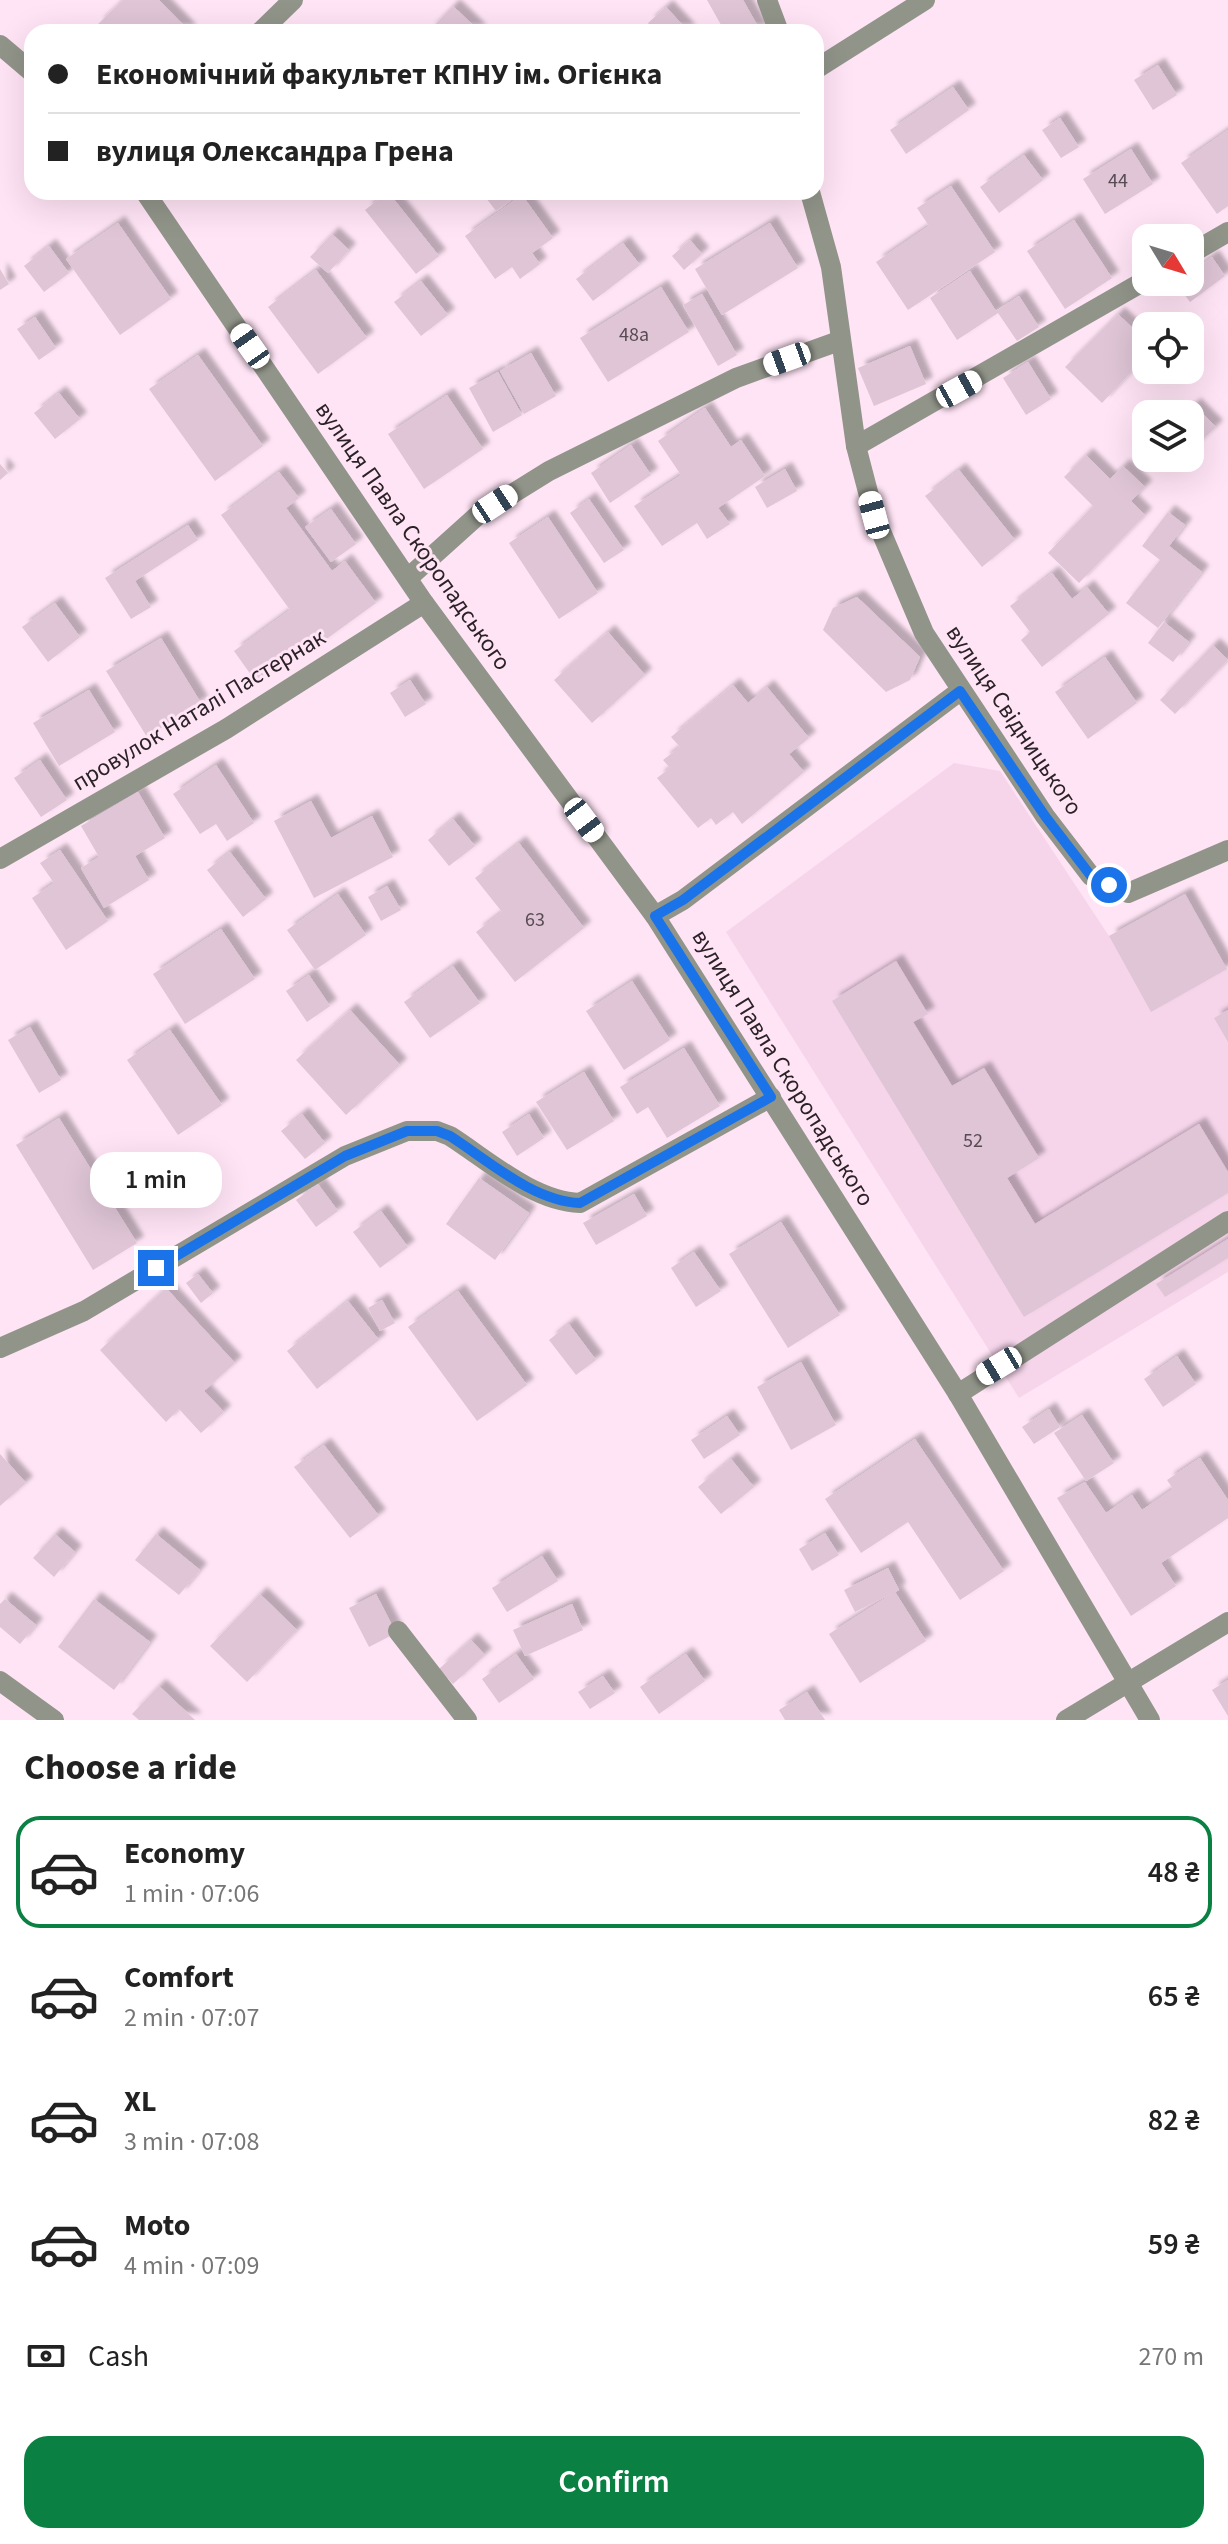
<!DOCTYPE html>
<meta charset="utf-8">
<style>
:root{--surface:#fff;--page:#f6f6f6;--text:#222;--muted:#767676;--line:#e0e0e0;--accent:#0b8043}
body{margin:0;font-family:"Source Sans 3",sans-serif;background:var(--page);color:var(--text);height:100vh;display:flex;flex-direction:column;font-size:30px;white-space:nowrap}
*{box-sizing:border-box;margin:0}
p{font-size:26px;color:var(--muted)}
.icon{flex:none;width:44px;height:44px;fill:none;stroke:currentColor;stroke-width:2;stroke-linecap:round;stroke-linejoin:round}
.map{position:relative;height:1720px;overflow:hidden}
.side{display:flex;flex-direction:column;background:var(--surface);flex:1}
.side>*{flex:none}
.top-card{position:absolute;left:24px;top:24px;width:800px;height:176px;border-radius:24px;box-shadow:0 8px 32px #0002;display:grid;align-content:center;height:176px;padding:0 24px;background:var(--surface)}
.needle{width:52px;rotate:128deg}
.fabs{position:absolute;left:1132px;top:224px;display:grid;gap:16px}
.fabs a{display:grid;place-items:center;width:72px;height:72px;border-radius:16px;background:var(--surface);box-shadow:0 8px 32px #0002;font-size:40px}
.end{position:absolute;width:36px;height:36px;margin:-18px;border:10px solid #1a73e8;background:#fff;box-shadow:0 0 0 4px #fff}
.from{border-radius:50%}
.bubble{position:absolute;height:56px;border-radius:24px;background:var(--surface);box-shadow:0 8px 32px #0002;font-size:26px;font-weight:600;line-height:56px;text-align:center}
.car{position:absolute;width:24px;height:48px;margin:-24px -12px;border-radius:10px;box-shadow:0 0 6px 2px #0007;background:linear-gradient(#fff 24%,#345 0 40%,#fff 0 76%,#345 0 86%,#fff 0)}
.top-card b{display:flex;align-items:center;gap:28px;height:76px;font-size:30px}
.top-card b+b{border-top:2px solid var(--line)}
.top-card i{width:20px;height:20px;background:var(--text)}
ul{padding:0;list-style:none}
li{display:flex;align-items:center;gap:24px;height:112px;margin:0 16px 12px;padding:0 8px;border:4px solid transparent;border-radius:24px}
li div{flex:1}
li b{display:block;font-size:30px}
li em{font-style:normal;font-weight:600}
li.active{border-color:var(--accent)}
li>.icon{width:72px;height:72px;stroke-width:1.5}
h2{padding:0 24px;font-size:36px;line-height:96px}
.pay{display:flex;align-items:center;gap:20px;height:88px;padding:0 24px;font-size:30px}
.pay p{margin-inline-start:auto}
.cta{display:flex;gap:16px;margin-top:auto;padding:16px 24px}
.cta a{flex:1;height:92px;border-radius:24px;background:var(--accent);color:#fff;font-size:32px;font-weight:600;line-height:92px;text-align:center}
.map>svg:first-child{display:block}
.built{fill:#f6d5eb}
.building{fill:#dfc5d6;filter:url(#shadow)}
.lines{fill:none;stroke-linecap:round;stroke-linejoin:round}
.minor{stroke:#919489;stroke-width:20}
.route{stroke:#1a73e8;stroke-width:10}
.labels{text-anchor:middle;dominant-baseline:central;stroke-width:6;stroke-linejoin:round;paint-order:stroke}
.number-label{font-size:20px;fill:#584b54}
.street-label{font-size:24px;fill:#2b2228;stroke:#ffe4f5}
</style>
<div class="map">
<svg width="1228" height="1720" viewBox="0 0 1228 1720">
<defs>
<filter id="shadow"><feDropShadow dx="7" dy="-7" stdDeviation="2" flood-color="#0004"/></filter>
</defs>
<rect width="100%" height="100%" fill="#ffe4f5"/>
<path class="built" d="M954,763L1000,771L1109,936L1185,894L1228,970V1272L1019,1398L726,932Z"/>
<g class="building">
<path d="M123,0H159L190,32H104L97,25Z"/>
<path d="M707,0H743L761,32H725Z"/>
<path d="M453,6L480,32H428Z"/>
<path d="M666,7L689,32H656L648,23Z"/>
<path d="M1158,65L1177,95L1153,110L1134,80Z"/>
<path d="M953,87L969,110L906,154L890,130Z"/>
<path d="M1060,118L1079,147L1061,158L1042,130Z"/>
<path d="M1228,130V206L1217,214L1181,163Z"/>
<path d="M1131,149L1153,184L1105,214L1083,179Z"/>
<path d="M1024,155L1043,180L999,213L980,187Z"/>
<path d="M951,186L995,252L908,310L876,262L929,226L917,208Z"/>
<path d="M388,192L439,256L416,274L365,210Z"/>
<path d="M495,192H522L496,211L486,198Z"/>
<path d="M522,195L553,238L532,253L540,264L520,279L512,267L495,279L465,236Z"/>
<path d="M1074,220L1112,278L1065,309L1027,251Z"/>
<path d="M118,223L171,299L120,335L66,259Z"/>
<path d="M770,223L798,268L722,315L695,269Z"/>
<path d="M332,234L349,250L328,273L310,257Z"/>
<path d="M690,240L702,254L684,270L672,256Z"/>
<path d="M623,243L640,265L593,301L576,279Z"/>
<path d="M49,246L69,273L44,292L24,266Z"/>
<path d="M1212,257L1225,276L1190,302L1175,282H1190V273Z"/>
<path d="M0,269L9,284L0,290Z"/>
<path d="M316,270L367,338L318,374L268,307Z"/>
<path d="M970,271L996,311L1019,296L1039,327L1017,341L998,313L957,340L930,298Z"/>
<path d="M421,281L448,315L421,336L394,302Z"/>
<path d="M661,287L689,332L608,382L580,338Z"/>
<path d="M702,294L737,355L718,366L683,305Z"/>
<path d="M1118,314L1146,341V356L1102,403L1065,367Z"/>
<path d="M35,317L56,348L39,360L17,329Z"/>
<path d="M910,346L926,384L874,406L858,368Z"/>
<path d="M531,353L556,396L524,414L500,371Z"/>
<path d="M198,355L263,446L215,481L149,389Z"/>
<path d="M1028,362L1051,399L1026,415L1003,378Z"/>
<path d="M498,372L522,415L493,432L469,388Z"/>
<path d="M59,393L80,419L55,439L34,413Z"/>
<path d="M447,395L483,449L424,489L388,434Z"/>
<path d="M1194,405L1216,427L1190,451V414H1184Z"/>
<path d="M705,408L731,447L741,440L765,476L718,508L730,524L707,539L697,523L662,546L634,506L681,475L658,441Z"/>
<path d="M631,445L651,475L610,503L591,473Z"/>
<path d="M1086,455L1110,479L1123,466L1145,487L1131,501L1145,515L1079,583L1048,553L1093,506L1064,477Z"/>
<path d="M0,464L8,473L0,480Z"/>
<path d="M785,469L797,491L767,508L755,487Z"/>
<path d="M959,470L1015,540L982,567L925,496Z"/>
<path d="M279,472L299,498L286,508L332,571L345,561L376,603L296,661L292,655L256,682L234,651L290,610L221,515Z"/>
<path d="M589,499L624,550L604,563L570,513Z"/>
<path d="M331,509L356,544L331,562L305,527Z"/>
<path d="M1168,512L1185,525L1169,546L1202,572L1158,628L1126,603L1160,560L1142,546Z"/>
<path d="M548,517L598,593L559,619L509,543Z"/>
<path d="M188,525L198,540L135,581L151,607L131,619L105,578Z"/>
<path d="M1052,573L1072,599L1087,587L1109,614L1042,667L1021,640L1030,632L1010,606Z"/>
<path d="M857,597L920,657L910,680L886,692L823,630L833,608Z"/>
<path d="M55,603L80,637L48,662L22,627Z"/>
<path d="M1164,622L1189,642L1173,662L1148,643Z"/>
<path d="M608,632L645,675L592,723L554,680Z"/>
<path d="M161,638L201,703L147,737L106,671Z"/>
<path d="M1213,645L1228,660L1175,714L1160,700Z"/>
<path d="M1105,657L1137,703L1088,739L1055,692Z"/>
<path d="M410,680L426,704L405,717L390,693Z"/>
<path d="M733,685L748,703L767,687L809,738L789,754L804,772L742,824L733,812L716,825L711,818L698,828L657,778L670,768L663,760L680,747L671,737Z"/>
<path d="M89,690L115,732L59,766L33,723Z"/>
<path d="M40,760L67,800L41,817L14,778Z"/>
<path d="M216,765L254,823L227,841L216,824L200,834L173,794Z"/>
<path d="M138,792L165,838L135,856L149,880L104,908L81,868L99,857L81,826Z"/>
<path d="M311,801L331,838L372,816L393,857L314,898L274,821Z"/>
<path d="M453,819L475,846L449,866L428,840Z"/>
<path d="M519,843L584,928L515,982L476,932L502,912L475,878Z"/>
<path d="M60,850L108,921L66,950L32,898L54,883L40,863Z"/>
<path d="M230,852L266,899L243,917L207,870Z"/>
<path d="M387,886L401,910L381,921L368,897Z"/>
<path d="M338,894L366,935L315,970L287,930Z"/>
<path d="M1185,894L1227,969L1151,1012L1109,936Z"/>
<path d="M221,929L255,979L185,1024L153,974Z"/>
<path d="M896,961L928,1014L913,1022L952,1086L984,1068L1039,1158L1007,1178L1035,1224L1199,1124L1228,1172V1193L1024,1317L832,1001Z"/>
<path d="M453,966L480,1003L430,1038L404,1002Z"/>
<path d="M309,975L330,1006L307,1022L286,991Z"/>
<path d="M632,981L670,1040L624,1070L586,1011Z"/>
<path d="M350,1010L400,1065L346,1115L296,1060Z"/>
<path d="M1228,1010V1042L1214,1018Z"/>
<path d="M30,1027L61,1080L39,1093L8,1040Z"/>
<path d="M170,1030L222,1105L178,1135L127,1060Z"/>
<path d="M684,1048L720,1106L667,1138L648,1107L637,1114L620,1087Z"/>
<path d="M584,1072L614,1121L567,1150L536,1102Z"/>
<path d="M302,1114L325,1143L305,1159L281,1131Z"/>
<path d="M529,1114L544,1138L517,1156L502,1132Z"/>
<path d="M59,1118L137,1243L93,1270L16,1145Z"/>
<path d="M479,1178L529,1213L495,1260L446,1224Z"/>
<path d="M318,1184L338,1211L316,1227L296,1200Z"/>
<path d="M634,1194L647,1216L596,1245L583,1223Z"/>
<path d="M381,1211L408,1247L380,1268L353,1232Z"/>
<path d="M781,1222L840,1315L788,1348L729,1254Z"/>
<path d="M1228,1239V1258L1165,1297L1156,1284Z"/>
<path d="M694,1252L721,1291L696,1307L671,1268Z"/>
<path d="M198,1274L213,1293L201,1303L186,1283Z"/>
<path d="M166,1288L235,1363L204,1391L224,1412L201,1433L179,1409L166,1422L100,1350Z"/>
<path d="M458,1291L527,1385L477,1421L408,1327Z"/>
<path d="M382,1300L395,1323L380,1331L368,1308Z"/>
<path d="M348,1301L379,1340L317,1389L287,1351Z"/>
<path d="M569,1324L596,1360L576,1375L549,1340Z"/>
<path d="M1177,1356L1196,1384L1163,1407L1144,1379Z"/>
<path d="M801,1362L836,1425L791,1450L757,1387Z"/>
<path d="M1049,1409L1060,1427L1034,1444L1022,1427Z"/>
<path d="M1082,1415L1114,1463L1086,1481L1054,1433Z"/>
<path d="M727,1416L740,1435L704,1459L691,1440Z"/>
<path d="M915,1439L1004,1571L960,1600L908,1522L861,1553L825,1499Z"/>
<path d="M324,1445L379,1516L350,1538L294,1467Z"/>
<path d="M0,1454L26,1483L0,1506Z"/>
<path d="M1200,1458L1228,1500V1518L1161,1563L1176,1586L1131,1616L1057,1498L1085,1482L1106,1513L1132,1495L1142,1510L1173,1489L1167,1480Z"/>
<path d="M731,1459L754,1487L721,1514L698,1487Z"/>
<path d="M825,1533L839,1555L812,1571L799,1549Z"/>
<path d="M55,1534L75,1552L54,1577L33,1558Z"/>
<path d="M156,1534L200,1570L179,1595L135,1560Z"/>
<path d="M542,1556L558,1581L507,1612L492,1588Z"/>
<path d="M888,1568L899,1590L855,1612L844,1590Z"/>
<path d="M895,1592L926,1641L860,1683L829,1634Z"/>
<path d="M260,1594L297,1630L247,1682L210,1646Z"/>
<path d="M376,1594L396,1633L369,1647L349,1608Z"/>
<path d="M5,1599L36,1625L20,1644L0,1627V1604Z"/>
<path d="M94,1599L150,1642L114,1690L58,1647Z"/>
<path d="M572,1604L583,1630L525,1656L513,1630Z"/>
<path d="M471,1640L485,1655L453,1684L439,1669Z"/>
<path d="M516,1654L534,1679L499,1703L482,1679Z"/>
<path d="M686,1654L705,1681L659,1714L640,1687Z"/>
<path d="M603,1676L615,1693L590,1709L578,1692Z"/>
<path d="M1228,1680V1716L1212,1690Z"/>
<path d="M159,1686L195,1720H139L132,1714Z"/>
<path d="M807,1692L825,1720H785L779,1710Z"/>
</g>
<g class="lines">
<g class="minor">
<path d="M767,0L779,32"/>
<path d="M260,32L293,0"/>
<path d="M0,45L32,72"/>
<path d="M816,69L925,0"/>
<path d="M145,192L424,603L655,916L958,1394L1150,1720"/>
<path d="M810,192L831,267L856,446L1146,280"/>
<path d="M1190,254L1228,232"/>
<path d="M856,446L874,515L924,633L1045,816L1091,876L1128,893L1228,850"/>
<path d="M408,578L478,515L549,471L736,378L839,341"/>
<path d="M0,859L226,729L424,603"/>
<path d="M655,916L683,900L960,691"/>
<path d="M0,1348L84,1311L345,1156L407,1131H437L450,1136C489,1161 533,1201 580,1203L771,1097"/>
<path d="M958,1394L1228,1221"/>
<path d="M398,1631L467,1720"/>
<path d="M0,1681L54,1720"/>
<path d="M1066,1720L1228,1622"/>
</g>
</g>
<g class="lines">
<path class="route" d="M156,1268L345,1156L407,1131H437L450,1136C489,1161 533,1201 580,1203L771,1097L655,916L683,900L960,691L1045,816L1091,876L1109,885"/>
</g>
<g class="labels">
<g class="number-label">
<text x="1118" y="181">44</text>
<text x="634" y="335">48а</text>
<text x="535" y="920">63</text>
<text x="973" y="1141">52</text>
</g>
<g class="street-label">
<text transform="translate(413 536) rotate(55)">вулиця Павла Скоропадського</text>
<text transform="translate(199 710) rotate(-31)">провулок Наталі Пастернак</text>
<text transform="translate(1014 720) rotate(56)">вулиця Свідницького</text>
<text transform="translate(783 1068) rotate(58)">вулиця Павла Скоропадського</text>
</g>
</g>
</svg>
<div class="fabs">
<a><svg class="needle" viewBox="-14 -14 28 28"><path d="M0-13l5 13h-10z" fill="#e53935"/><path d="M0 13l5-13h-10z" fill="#767676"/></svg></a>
<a><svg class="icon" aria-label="locate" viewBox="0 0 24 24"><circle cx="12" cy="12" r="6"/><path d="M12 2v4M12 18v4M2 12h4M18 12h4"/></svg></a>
<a><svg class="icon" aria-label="layers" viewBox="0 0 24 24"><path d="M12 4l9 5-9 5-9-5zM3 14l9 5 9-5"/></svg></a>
</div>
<i class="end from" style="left:1109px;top:885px"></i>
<i class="end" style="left:156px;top:1268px"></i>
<div class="bubble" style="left:90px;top:1152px;width:132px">1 min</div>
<i class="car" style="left:250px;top:346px;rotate:325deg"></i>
<i class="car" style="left:787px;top:359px;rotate:250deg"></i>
<i class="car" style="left:959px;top:389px;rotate:61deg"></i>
<i class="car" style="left:495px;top:504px;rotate:57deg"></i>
<i class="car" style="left:874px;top:515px;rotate:345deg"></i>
<i class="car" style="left:584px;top:820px;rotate:143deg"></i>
<i class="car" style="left:999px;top:1366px;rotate:239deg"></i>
<div class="top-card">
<b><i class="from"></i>Економічний факультет КПНУ ім. Огієнка</b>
<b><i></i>вулиця Олександра Грена</b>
</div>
</div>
<section class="side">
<h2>Choose a ride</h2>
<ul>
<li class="active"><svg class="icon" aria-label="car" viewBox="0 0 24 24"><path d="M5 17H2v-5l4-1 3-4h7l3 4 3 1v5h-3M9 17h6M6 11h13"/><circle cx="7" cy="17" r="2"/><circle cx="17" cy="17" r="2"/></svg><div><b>Economy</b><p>1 min · 07:06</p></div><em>48 ₴</em></li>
<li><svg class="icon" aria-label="car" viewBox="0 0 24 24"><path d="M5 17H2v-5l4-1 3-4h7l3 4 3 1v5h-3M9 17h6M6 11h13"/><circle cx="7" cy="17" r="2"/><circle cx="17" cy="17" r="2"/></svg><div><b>Comfort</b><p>2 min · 07:07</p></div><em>65 ₴</em></li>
<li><svg class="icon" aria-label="car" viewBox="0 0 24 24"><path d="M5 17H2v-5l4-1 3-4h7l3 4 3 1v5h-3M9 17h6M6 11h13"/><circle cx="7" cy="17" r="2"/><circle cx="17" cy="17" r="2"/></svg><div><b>XL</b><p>3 min · 07:08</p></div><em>82 ₴</em></li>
<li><svg class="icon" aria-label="car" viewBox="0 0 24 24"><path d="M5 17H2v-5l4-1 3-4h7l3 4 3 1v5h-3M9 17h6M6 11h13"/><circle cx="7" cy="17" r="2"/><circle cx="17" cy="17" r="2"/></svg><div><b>Moto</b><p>4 min · 07:09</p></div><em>59 ₴</em></li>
</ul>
<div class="pay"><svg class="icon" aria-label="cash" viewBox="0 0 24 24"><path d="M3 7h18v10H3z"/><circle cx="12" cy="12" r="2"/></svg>Cash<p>270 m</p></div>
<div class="cta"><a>Confirm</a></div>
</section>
